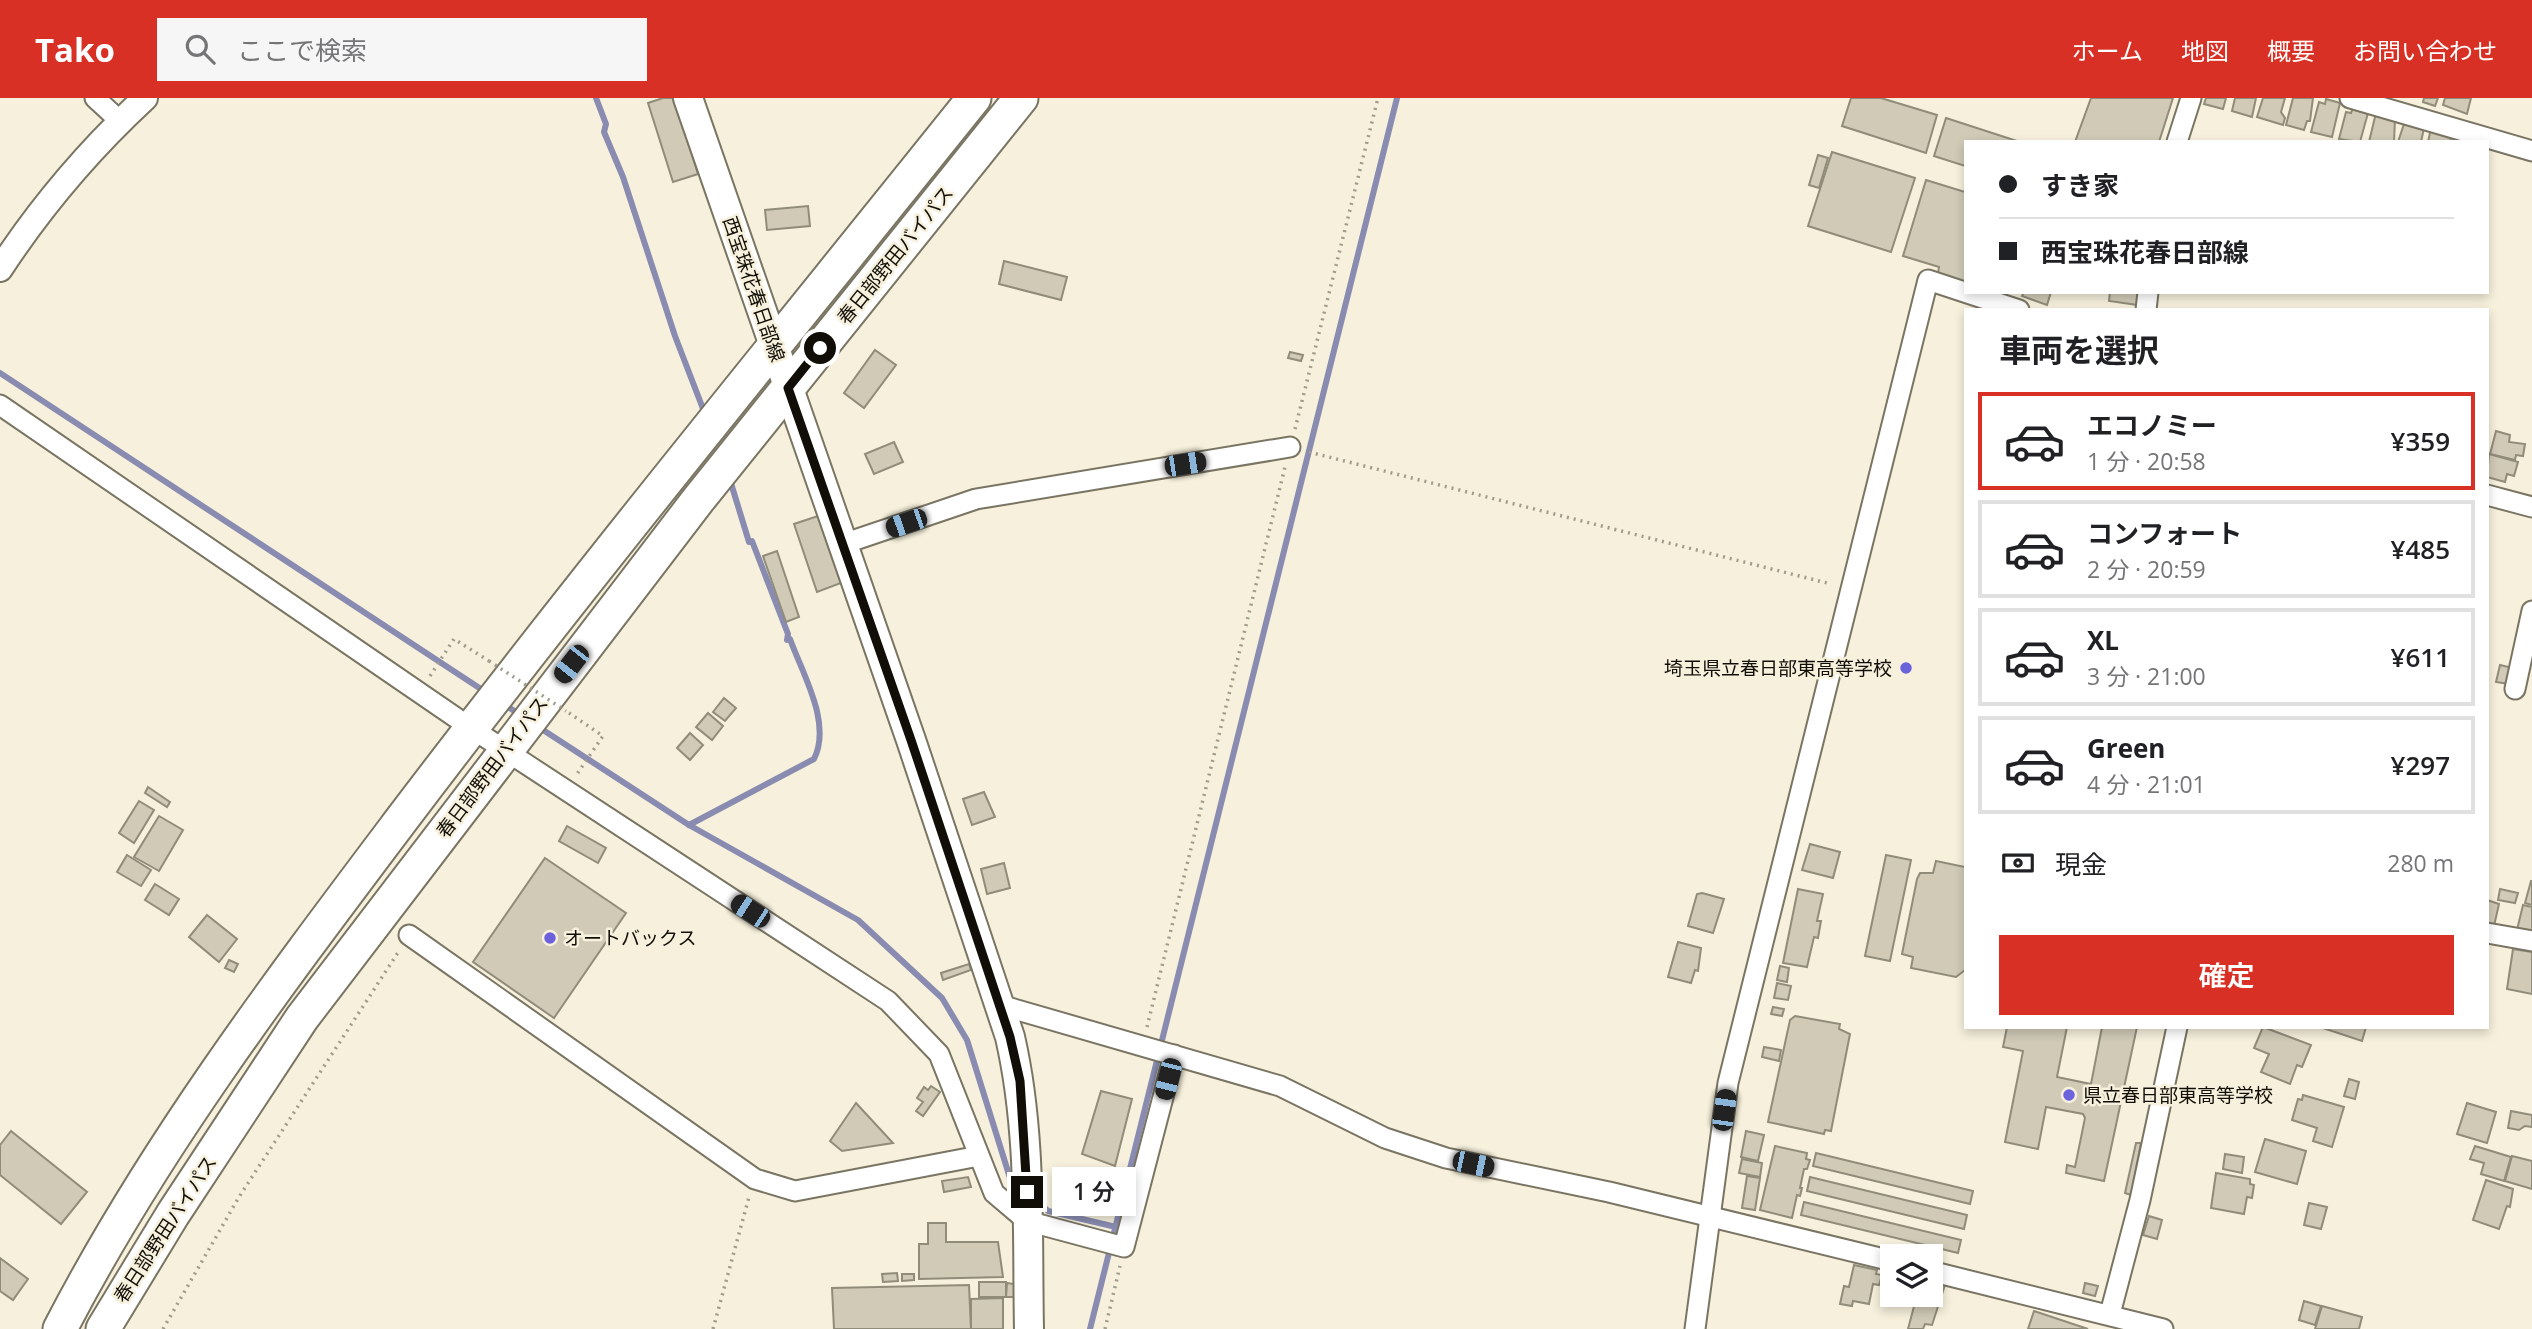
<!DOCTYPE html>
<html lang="ja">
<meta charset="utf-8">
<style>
:root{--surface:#fff;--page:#f6f6f6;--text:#202124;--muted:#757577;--line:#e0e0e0;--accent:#d93025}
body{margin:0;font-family:"Open Sans","Noto Sans JP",sans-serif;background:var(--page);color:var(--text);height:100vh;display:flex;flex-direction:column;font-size:26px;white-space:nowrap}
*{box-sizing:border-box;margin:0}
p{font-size:23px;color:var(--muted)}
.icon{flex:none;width:38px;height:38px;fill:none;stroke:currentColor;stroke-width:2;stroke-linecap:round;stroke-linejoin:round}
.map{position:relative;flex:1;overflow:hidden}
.details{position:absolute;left:1964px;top:210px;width:525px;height:721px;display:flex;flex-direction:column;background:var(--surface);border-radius:0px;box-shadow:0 4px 10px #0003}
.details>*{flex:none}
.banner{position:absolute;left:1964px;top:42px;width:525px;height:154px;border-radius:0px;box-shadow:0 4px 10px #0003;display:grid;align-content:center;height:154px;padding:0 35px;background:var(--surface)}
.buttons{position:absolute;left:1880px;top:1146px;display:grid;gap:14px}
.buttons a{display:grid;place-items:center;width:63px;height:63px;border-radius:0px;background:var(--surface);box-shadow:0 4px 10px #0003;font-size:35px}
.end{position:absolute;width:32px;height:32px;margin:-16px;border:9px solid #100e07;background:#fff;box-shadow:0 0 0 4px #fff}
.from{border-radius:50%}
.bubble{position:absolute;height:49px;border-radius:0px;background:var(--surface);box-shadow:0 4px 10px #0003;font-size:23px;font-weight:600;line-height:49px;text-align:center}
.car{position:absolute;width:21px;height:42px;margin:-21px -10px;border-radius:9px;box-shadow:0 0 5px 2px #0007;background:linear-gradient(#222 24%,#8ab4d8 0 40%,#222 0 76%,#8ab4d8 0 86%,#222 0)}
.banner b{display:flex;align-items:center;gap:24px;height:66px;font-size:26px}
.banner b+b{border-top:2px solid var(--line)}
.banner i{width:18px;height:18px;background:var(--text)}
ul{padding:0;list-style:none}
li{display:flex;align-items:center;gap:21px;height:98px;margin:0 14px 10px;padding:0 21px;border:4px solid var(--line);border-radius:0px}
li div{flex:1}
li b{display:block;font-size:26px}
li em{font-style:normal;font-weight:600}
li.active{border-color:var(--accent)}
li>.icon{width:63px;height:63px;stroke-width:1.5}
h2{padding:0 35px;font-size:32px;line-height:84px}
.pay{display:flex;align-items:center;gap:18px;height:77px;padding:0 35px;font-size:26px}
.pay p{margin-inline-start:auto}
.action{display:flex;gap:14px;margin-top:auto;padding:14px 35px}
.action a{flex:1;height:80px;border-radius:0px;background:var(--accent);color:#fff;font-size:28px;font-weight:600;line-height:80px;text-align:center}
header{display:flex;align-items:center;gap:42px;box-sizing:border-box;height:98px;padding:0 35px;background:var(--accent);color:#fff}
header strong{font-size:33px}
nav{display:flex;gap:38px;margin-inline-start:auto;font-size:24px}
.search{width:490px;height:63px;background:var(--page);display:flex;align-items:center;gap:18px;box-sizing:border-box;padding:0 24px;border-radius:0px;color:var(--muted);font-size:26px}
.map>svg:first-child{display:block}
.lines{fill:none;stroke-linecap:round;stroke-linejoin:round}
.stream{stroke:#898bb0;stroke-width:6}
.building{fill:#d0cab7;stroke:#918c7a;stroke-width:2}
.minor-casing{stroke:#7a7563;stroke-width:23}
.tertiary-casing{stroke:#7a7563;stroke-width:28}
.secondary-casing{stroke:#7a7563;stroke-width:32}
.trunk-casing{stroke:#7a7563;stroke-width:37}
.path{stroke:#a09c8c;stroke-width:3.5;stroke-dasharray:2 5;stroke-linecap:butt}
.minor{stroke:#fff;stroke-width:19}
.tertiary{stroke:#fff;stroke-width:24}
.secondary{stroke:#fff;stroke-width:28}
.trunk{stroke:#fff;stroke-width:33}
.path-bridge{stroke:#a09c8c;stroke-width:3.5;stroke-dasharray:2 5;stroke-linecap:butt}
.route{stroke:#100e07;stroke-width:9}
.poi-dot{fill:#6b62dc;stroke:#f6f0dc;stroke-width:2.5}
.labels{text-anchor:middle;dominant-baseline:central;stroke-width:5;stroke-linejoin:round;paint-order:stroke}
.street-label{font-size:19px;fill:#100e07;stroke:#f6f0dc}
.poi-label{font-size:19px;fill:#100e07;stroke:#f6f0dc;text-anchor:start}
</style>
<header>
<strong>Tako</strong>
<div class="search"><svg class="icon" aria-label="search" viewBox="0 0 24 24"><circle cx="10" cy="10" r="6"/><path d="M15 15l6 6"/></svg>ここで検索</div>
<nav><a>ホーム</a><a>地図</a><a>概要</a><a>お問い合わせ</a></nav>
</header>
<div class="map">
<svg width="2532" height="1231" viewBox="0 0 2532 1231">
<rect width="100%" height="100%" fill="#f6f0dc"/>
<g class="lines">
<g class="stream">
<path d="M596,0L606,26L604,34L623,79L675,238L705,316"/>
<path d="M0,275L487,595"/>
<path d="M502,605L522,618"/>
<path d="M537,628L689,727L858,822L942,900L967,942L1010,1080L1017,1086"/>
<path d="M689,727L814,661C832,625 803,577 790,541L787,542L788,536L752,443L749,444L730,382"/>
<path d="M1036,1102L1048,1113L1116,1129"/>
<path d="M1090,1231L1397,0"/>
</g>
</g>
<g class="building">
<path d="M663,0H674L698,76L673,84L648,5Z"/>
<path d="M1851,0H1881L1937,17L1926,55L1842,28Z"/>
<path d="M2091,0H2173L2159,44H2075Z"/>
<path d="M2206,0H2226L2223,11L2204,6Z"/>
<path d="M2235,0H2256L2252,19L2232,13Z"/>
<path d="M2263,0H2285L2281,14L2285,20L2283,27L2257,19Z"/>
<path d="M2293,0H2313L2310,23H2307L2304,32L2286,27Z"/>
<path d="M2424,0H2438L2435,8L2423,4Z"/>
<path d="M2445,0H2471L2467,16L2443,7Z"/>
<path d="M2326,1L2340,5L2332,39L2311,34L2319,4L2325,6Z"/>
<path d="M2353,10L2368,15L2360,44L2339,41L2346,14L2351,15Z"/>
<path d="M2379,17L2395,21L2394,44H2369L2375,19Z"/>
<path d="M1946,20L2020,44H1965V68L1934,58Z"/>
<path d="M2404,26L2424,30L2421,44H2398Z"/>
<path d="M2431,30L2452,36L2450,44H2428Z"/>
<path d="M1832,54L1915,80L1891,154L1808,128Z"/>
<path d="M1818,57L1828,60L1819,90L1809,87Z"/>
<path d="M1926,82L1965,94V184L1938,175L1939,169L1903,158Z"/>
<path d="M808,108L810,128L767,132L765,112Z"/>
<path d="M1004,163L1067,179L1061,202L999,186Z"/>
<path d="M2024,194H2051L2047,207L2022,198Z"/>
<path d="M2110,194H2139L2138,207L2109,203Z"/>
<path d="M875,252L896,267L864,310L844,295Z"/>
<path d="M1290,254L1303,257L1301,263L1288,260Z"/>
<path d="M2496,333L2510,337L2509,344L2525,346L2523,358L2516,357L2515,362L2490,356Z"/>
<path d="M894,344L903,364L874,376L865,356Z"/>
<path d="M2489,356L2518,364L2514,378L2507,376L2505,384L2487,379Z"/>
<path d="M818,418L841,485L817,494L794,426Z"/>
<path d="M777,453L799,519L786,524L763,458Z"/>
<path d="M2500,567L2513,570L2509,586L2496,584Z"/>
<path d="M724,600L736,610L725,623L713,614Z"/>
<path d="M708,615L723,628L712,642L696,629Z"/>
<path d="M690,635L703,647L690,662L677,650Z"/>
<path d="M148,689L170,704L167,709L145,695Z"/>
<path d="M984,694L995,719L972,727L963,701Z"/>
<path d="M139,703L154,712L134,745L119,735Z"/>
<path d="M159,718L183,732L159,773L134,759Z"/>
<path d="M567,728L606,750L598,765L559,743Z"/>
<path d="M1810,746L1840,754L1833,780L1802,772Z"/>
<path d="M127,757L151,772L141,788L117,774Z"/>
<path d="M1886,757L1911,762L1890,863L1865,858Z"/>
<path d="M545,760L626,815L554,920L473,864Z"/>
<path d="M1936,763L1965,769V872L1956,879L1911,870L1913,859L1902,856L1917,781L1920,775H1933Z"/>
<path d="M1004,765L1010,790L987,796L981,771Z"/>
<path d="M2531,783H2532V807L2525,805Z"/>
<path d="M155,786L179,801L169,817L145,802Z"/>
<path d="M1798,791L1823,796L1817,823H1821L1818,840L1814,839L1807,869L1783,865Z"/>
<path d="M2500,791L2518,795L2515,805L2498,802Z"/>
<path d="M1702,795L1724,801L1713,835L1688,828L1697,796Z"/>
<path d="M2487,802L2499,806L2494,828L2487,827Z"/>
<path d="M2523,807L2532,809V835L2517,832Z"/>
<path d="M207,817L237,841L219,864L189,839Z"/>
<path d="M1678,844L1701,850L1698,873L1695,872L1691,885L1668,879Z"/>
<path d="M2513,851L2532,854V896L2507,891Z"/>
<path d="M229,862L238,866L234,874L225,870Z"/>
<path d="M969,866L971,872L943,882L941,875Z"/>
<path d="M1780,868L1789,870L1787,884L1777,882Z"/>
<path d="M1777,885L1791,888L1788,902L1774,900Z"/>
<path d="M1773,909L1784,911L1782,918L1771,916Z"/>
<path d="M1795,918L1840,926L1839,931L1850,936L1831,1033L1825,1032L1824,1036L1768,1024L1790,922Z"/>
<path d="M2007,929H2067L2057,979L2091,986L2102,929H2137L2104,1083L2066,1075L2067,1067L2075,1069L2085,1020L2083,1016L2046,1009L2038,1051L2005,1044L2023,953L2003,949Z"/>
<path d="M2263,929L2311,947L2302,969L2297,967L2290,986L2261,974L2269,956L2254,950Z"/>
<path d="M2320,929H2366L2362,943Z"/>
<path d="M1764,949L1781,952L1779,963L1762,959Z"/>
<path d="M2349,981L2359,984L2355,1001L2344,998Z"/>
<path d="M931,988L940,994L923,1018L916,1013L923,1004L917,1000L924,989L928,992Z"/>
<path d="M1101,993L1132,1001L1115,1068L1082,1056Z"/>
<path d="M2303,997L2344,1009L2332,1049L2313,1043L2317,1030L2292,1022L2298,1001L2302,1002Z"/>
<path d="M856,1005L893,1045L842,1053L830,1043Z"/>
<path d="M2467,1005L2496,1014L2487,1045L2457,1036Z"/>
<path d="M2511,1013L2532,1017V1029L2525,1028L2519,1032L2508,1030Z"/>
<path d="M11,1033L87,1094L61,1126L0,1077V1047Z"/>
<path d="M1746,1033L1764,1037L1758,1063L1741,1059Z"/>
<path d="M2265,1041L2306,1053L2297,1086L2255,1074Z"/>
<path d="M2136,1045H2141L2131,1097L2125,1095Z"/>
<path d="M1775,1048L1807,1055L1806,1061L1810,1062L1807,1071H1804L1800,1090H1802L1800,1098L1797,1097L1792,1120L1760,1112Z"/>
<path d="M2475,1048L2511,1059L2504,1083L2481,1076L2484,1065L2470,1061Z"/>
<path d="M1816,1055L1973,1093L1970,1106L1813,1068Z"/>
<path d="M2225,1056L2244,1059L2242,1075L2223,1071Z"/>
<path d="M2512,1058L2532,1063V1091L2505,1083Z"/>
<path d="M1742,1061L1762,1065L1760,1079L1739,1075Z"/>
<path d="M2216,1075L2250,1081V1086L2254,1087L2252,1100L2247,1099L2244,1116L2211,1110Z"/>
<path d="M1747,1078L1760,1080L1755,1112L1742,1110Z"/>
<path d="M968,1079L971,1089L944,1094L942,1083Z"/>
<path d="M1810,1079L1967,1117L1964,1131L1807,1093Z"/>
<path d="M2486,1082L2513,1091L2510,1109L2507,1108L2499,1131L2473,1122Z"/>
<path d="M1804,1104L1961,1142L1958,1155L1801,1117Z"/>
<path d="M2309,1105L2327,1109L2321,1131L2304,1127Z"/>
<path d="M2149,1118L2162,1122L2157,1141L2143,1137Z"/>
<path d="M928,1125H946V1144H998L1003,1179L919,1181V1146H928Z"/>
<path d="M0,1160L28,1181L13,1202L0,1193Z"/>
<path d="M1854,1167L1877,1172L1876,1176L1882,1177L1879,1187L1873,1186L1869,1206L1853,1203L1852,1208L1840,1206L1844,1188L1849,1189Z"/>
<path d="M897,1175L898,1183L883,1184L882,1176Z"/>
<path d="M902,1176H914V1182L902,1183Z"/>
<rect x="979" y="1184" width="27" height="15"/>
<path d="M1930,1184L1945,1187L1932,1227L1925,1226L1923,1231H1908L1917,1197H1930Z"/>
<path d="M1007,1185L1014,1186V1199H1006Z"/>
<path d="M2085,1185L2098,1188L2095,1198L2083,1195Z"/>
<path d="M969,1187L971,1231H834L832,1190Z"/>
<path d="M1003,1200V1231H971V1201Z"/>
<path d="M2304,1203L2321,1208L2315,1227L2299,1222Z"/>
<path d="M2322,1208L2362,1219L2359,1231H2315Z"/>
<path d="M2034,1213L2088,1231H2028Z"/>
</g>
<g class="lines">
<g class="minor-casing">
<g id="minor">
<path d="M95,0L120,23"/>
<path d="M2350,0L2532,53"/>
<path d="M2177,44L2191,0"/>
<path d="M2146,212L2148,194"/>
<path d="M0,307L471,630L888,903L939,956L994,1095L1027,1123L1124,1149L1174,957"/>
<path d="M2487,397L2532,409"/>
<path d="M843,446L976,401L1290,349"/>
<path d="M2515,591L2532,513"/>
<path d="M2487,835L2532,843"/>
<path d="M409,837L755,1081L795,1093L979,1058"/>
<path d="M1000,907L1280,988L1385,1040L1446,1060L1609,1094L1892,1163"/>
<path d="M1930,1173L2163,1231"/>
<path d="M2110,1216L2140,1102L2177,929"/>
<path d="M1695,1231L1728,985L1928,182L2019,212"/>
</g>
</g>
<g class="tertiary-casing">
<path id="tertiary" d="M0,171C40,110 91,50 145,0"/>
</g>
<g class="secondary-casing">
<path id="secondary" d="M688,0L911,642L1010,939C1032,1035 1027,1134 1029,1231"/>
</g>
<g class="trunk-casing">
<g id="trunk">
<path d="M60,1231C153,1051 277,887 399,725C585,479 781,241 974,0"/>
<path d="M103,1231L173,1116L302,920L698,402L1021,0"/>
</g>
</g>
<g class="path">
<path d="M1295,331L1378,0"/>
<path d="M1309,354L1831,486"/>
<path d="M430,578L454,541L489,563"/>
<path d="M569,615L603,638L577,676"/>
<path d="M1147,929L1285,369"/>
<path d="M163,1231L239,1099L399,853"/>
<path d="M713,1231L749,1099"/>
<path d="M1105,1231L1120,1168"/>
</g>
<use href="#minor" class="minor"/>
<use href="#tertiary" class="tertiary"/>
<use href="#secondary" class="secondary"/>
<use href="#trunk" class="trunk"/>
<path class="path-bridge" d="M489,563L566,613"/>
</g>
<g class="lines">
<path class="route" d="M820,250L788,290L911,642L1010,939L1020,983L1027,1094"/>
</g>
<g class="poi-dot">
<circle cx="1906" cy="570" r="7"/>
<circle cx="550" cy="840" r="7"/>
<circle cx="2069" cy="997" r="7"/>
</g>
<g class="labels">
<g class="street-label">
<text transform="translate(895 157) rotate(-51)">春日部野田バイパス</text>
<text transform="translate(754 191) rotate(71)">西宝珠花春日部線</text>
<text transform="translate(492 669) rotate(-53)">春日部野田バイパス</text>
<text transform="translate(165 1131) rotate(-57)">春日部野田バイパス</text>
</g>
<g class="poi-label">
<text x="1892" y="570" text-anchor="end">埼玉県立春日部東高等学校</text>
<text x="564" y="840">オートバックス</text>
<text x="2083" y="997">県立春日部東高等学校</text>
</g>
</g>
</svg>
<div class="buttons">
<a><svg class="icon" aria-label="layers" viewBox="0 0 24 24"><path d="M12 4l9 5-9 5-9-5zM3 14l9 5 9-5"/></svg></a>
</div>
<i class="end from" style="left:820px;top:250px"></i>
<i class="end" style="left:1027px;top:1094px"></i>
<div class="bubble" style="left:1052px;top:1069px;width:84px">1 分</div>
<i class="car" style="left:1185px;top:366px;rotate:81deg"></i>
<i class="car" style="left:906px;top:425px;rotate:251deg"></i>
<i class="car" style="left:571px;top:566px;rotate:218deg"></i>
<i class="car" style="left:750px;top:813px;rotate:303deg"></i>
<i class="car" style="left:1168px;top:981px;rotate:194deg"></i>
<i class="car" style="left:1724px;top:1012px;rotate:8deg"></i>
<i class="car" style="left:1473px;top:1066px;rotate:102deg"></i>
<div class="banner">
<b><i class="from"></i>すき家</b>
<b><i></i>西宝珠花春日部線</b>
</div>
<section class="details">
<h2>車両を選択</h2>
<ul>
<li class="active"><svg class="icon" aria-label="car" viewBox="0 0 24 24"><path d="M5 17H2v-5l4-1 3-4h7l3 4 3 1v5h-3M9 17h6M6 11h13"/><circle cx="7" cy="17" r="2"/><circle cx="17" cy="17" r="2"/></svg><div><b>エコノミー</b><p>1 分 · 20:58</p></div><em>¥359</em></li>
<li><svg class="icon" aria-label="car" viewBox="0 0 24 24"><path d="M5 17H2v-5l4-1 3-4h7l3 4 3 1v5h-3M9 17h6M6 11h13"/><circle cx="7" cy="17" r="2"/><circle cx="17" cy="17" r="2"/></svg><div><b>コンフォート</b><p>2 分 · 20:59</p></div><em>¥485</em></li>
<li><svg class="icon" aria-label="car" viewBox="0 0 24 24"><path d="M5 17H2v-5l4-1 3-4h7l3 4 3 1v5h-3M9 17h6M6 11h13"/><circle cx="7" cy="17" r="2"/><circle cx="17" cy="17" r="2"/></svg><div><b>XL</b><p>3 分 · 21:00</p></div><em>¥611</em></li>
<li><svg class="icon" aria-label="car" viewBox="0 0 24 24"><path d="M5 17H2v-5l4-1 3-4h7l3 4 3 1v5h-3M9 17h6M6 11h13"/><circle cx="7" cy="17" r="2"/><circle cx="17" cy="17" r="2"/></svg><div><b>Green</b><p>4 分 · 21:01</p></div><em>¥297</em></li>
</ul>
<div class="pay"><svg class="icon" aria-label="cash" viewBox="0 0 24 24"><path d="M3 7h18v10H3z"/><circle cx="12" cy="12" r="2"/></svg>現金<p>280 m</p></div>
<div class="action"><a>確定</a></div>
</section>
</div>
